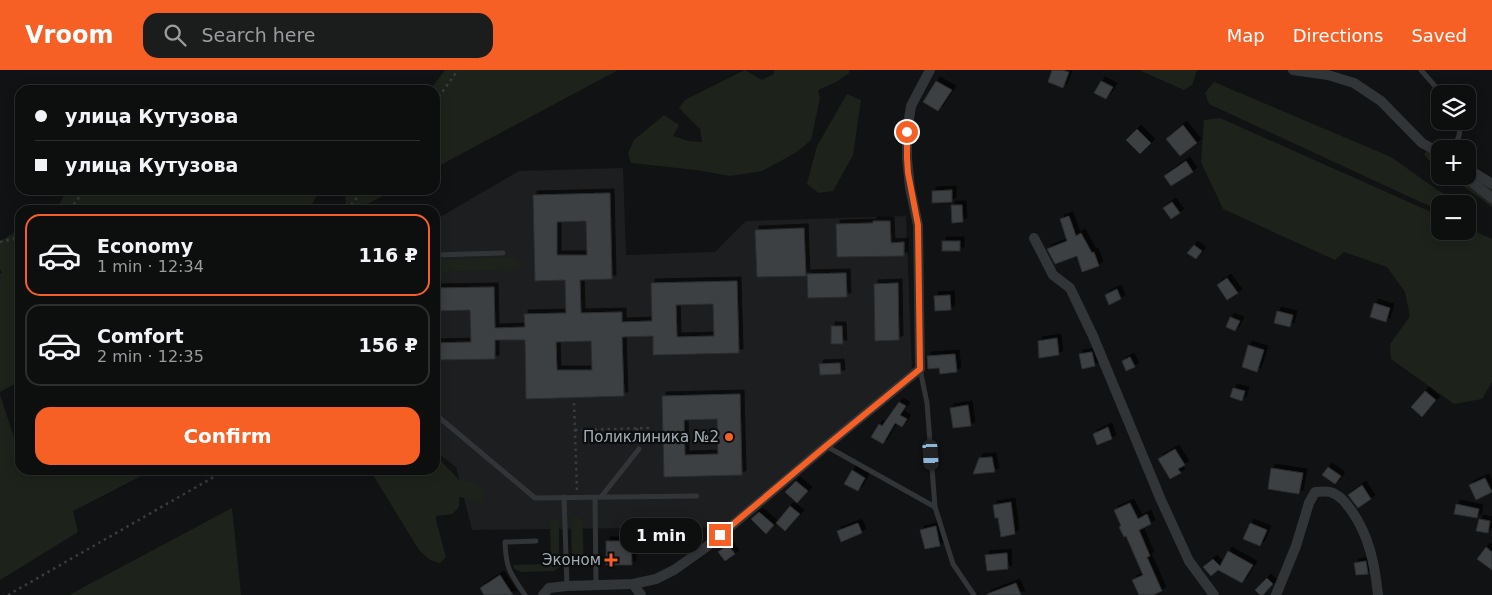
<!DOCTYPE html>
<meta charset="utf-8">
<style>
:root{--surface:#0d0e0e;--page:#1b1c1c;--text:#f1f3f6;--muted:#9a9c9e;--line:#2d2e2e;--accent:#f76025}
body{margin:0;font-family:"DejaVu Sans",sans-serif;background:var(--page);color:var(--text);height:100vh;display:flex;flex-direction:column;font-size:19px;white-space:nowrap}
*{box-sizing:border-box;margin:0}
p{font-size:16px;color:var(--muted)}
.icon{flex:none;width:28px;height:28px;fill:none;stroke:currentColor;stroke-width:2;stroke-linecap:round;stroke-linejoin:round}
.map{position:relative;flex:1;overflow:hidden}
.side{position:absolute;left:15px;top:135px;width:425px;height:270px;display:flex;flex-direction:column;background:var(--surface);border-radius:15px;box-shadow:0 2px 12px #0003,0 0 0 1px var(--line)}
.side>*{flex:none}
.hud{position:absolute;left:15px;top:15px;width:425px;height:110px;border-radius:15px;box-shadow:0 2px 12px #0003,0 0 0 1px var(--line);display:grid;align-content:center;height:110px;padding:0 20px;background:var(--surface)}
.controls{position:absolute;left:1431px;top:15px;display:grid;gap:10px}
.controls a{display:grid;place-items:center;width:45px;height:45px;border-radius:10px;background:var(--surface);box-shadow:0 2px 12px #0003,0 0 0 1px var(--line);font-size:25px}
.end{position:absolute;width:22px;height:22px;margin:-11px;border:6px solid #f76025;background:#fff;box-shadow:0 0 0 2px #fff}
.from{border-radius:50%}
.bubble{position:absolute;height:35px;border-radius:15px;background:var(--surface);box-shadow:0 2px 12px #0003,0 0 0 1px var(--line);font-size:16px;font-weight:600;line-height:35px;text-align:center}
.car{position:absolute;width:15px;height:30px;margin:-15px -8px;border-radius:6px;box-shadow:0 0 4px 1px #0007;background:linear-gradient(#222 24%,#8ab4d8 0 40%,#222 0 76%,#8ab4d8 0 86%,#222 0)}
.hud b{display:flex;align-items:center;gap:18px;height:48px;font-size:19px}
.hud b+b{border-top:1px solid var(--line)}
.hud i{width:12px;height:12px;background:var(--text)}
ul{padding:9px 0 0;list-style:none}
li{display:flex;align-items:center;gap:15px;height:82px;margin:0 10px 8px;padding:0 10px;border:2px solid var(--line);border-radius:15px}
li div{flex:1}
li b{display:block;font-size:19px}
li em{font-style:normal;font-weight:600}
li.current{border-color:var(--accent)}
li>.icon{width:45px;height:45px;stroke-width:1.5}
.button{display:flex;gap:10px;margin-top:auto;padding:10px 20px}
.button a{flex:1;height:58px;border-radius:15px;background:var(--accent);color:#fff;font-size:20px;font-weight:600;line-height:58px;text-align:center}
header{display:flex;align-items:center;gap:30px;box-sizing:border-box;height:70px;padding:0 25px;background:var(--accent);color:#fff}
header strong{font-size:24px}
nav{display:flex;gap:28px;margin-inline-start:auto;font-size:18px}
.search{width:350px;height:45px;background:var(--page);display:flex;align-items:center;gap:12px;box-sizing:border-box;padding:0 18px;border-radius:15px;color:var(--muted);font-size:19px}
.map>svg:first-child{display:block}
.built{fill:#1d1e20}
.green{fill:#1d231b}
.building{fill:#3d4043;stroke:#2b2d2f;fill-rule:evenodd;filter:url(#shadow)}
.lines{fill:none;stroke-linecap:round;stroke-linejoin:round}
.path{stroke:#383d3f;stroke-width:2.5;stroke-dasharray:2.5 4;stroke-linecap:butt}
.lane{stroke:#323538;stroke-width:5}
.street{stroke:#323538;stroke-width:10}
.route{stroke:#f76025;stroke-width:6}
.poi-dot{fill:#f76025;stroke:#0c0d0e;stroke-width:2}
.labels{text-anchor:middle;dominant-baseline:central;stroke-width:4.5;stroke-linejoin:round;paint-order:stroke}
.poi-label{font-size:15px;fill:#a2aeb4;stroke:#0c0d0e;text-anchor:end}
</style>
<header>
<strong>Vroom</strong>
<div class="search"><svg class="icon" aria-label="search" viewBox="0 0 24 24"><circle cx="10" cy="10" r="6"/><path d="M15 15l6 6"/></svg>Search here</div>
<nav><a>Map</a><a>Directions</a><a>Saved</a></nav>
</header>
<div class="map">
<svg width="1492" height="525" viewBox="0 0 1492 525">
<defs>
<filter id="shadow"><feDropShadow dx="4" dy="-4" stdDeviation="0" flood-color="#0009"/></filter>
</defs>
<rect width="100%" height="100%" fill="#111213"/>
<path class="built" d="M623,98L626,185L715,182L746,151L906,146L912,301L724,457L472,460L456,397L435,381V150L519,101Z"/>
<g class="green">
<path d="M445,0H618L435,98V20H430Z"/>
<path d="M745,0L762,10L774,4V0H849V3L836,12L818,20L820,28L811,70L797,82L762,101L730,106L696,100L631,93L628,83L634,70L664,45L679,55L673,66L688,71L702,72L700,59L679,38L685,30Z"/>
<path d="M1139,0H1197L1192,15L1184,20Z"/>
<path d="M1214,12L1391,87L1439,121L1458,130L1459,134H1440V141L1209,34L1205,23Z"/>
<path d="M847,24L861,30L853,85L833,121L819,123L807,114L817,76Z"/>
<path d="M1220,48L1440,146V161H1468V158L1492,169V312L1482,329L1454,334L1391,289L1390,274L1410,246L1405,222L1387,197L1344,182L1335,190L1223,139L1201,92L1204,50Z"/>
<path d="M1427,81L1440,84V100L1430,92L1424,84Z"/>
<path d="M1449,106H1468L1492,118V137Z"/>
<path d="M66,120H316L318,123L309,140H55L58,138Z"/>
<path d="M345,120H394L356,140H346Z"/>
<path d="M20,159V311L0,322V204L2,203L0,199V171Z"/>
<path d="M512,187L520,194L519,199L435,202V190Z"/>
<path d="M0,325L14,367L20,364V383L17,385L20,391V400H23L25,403L31,400H153L73,441L78,462L0,510Z"/>
<path d="M435,387L441,391L460,411L473,412L485,420V425L481,431C473,431 467,428 459,427V437L452,444L436,446V450L446,487L440,493L430,490L419,480L370,400H435Z"/>
<path d="M232,438L241,525H69Z"/>
<path d="M573,447H579L582,451L584,492L581,496H575L572,493L571,451Z"/>
<path d="M552,449H557L559,452V497L554,501L522,502L514,499L513,495L551,494L550,452Z"/>
</g>
<g class="building">
<path d="M1052,0H1062L1069,2L1063,18L1048,12Z"/>
<path d="M936,11L952,20L938,41L923,32Z"/>
<path d="M1101,11L1113,17L1106,29L1094,23Z"/>
<path d="M1183,55L1197,73L1180,86L1166,69Z"/>
<path d="M1137,59L1151,73L1140,84L1126,70Z"/>
<path d="M1186,91L1193,102L1171,116L1164,106Z"/>
<path d="M952,120V132L932,133V121Z"/>
<path d="M610,123L612,209L580,210L581,243L622,242V252L652,251L651,213L737,211L739,283L653,285V266L622,267L624,326L526,329L525,270H495V289L435,290V273L471,272L470,240L435,241V218L494,217L495,258L525,257L524,244L566,243L565,210L535,211L533,125ZM586,151L587,185H557V152ZM713,234L714,266L677,267L676,235ZM591,271L592,300H557L556,272Z"/>
<path d="M1172,132L1180,143L1171,149L1163,138Z"/>
<path d="M951,135H962L963,152L952,153Z"/>
<path d="M1069,146L1076,166L1081,163L1092,183L1094,182L1099,196L1082,202L1077,186L1055,194L1047,179L1067,171L1060,149Z"/>
<path d="M873,151H890L891,173L904,172V186L837,187L836,154L873,153Z"/>
<path d="M804,158L806,206L757,207L755,160Z"/>
<rect x="942" y="171" width="18" height="10"/>
<path d="M1194,175L1202,181L1196,189L1187,183Z"/>
<path d="M846,203L847,227L808,228L807,204Z"/>
<path d="M1227,208L1238,223L1227,230L1217,215Z"/>
<path d="M898,213L899,270L875,271L874,214Z"/>
<path d="M1117,219L1121,229L1109,235L1105,225Z"/>
<path d="M950,225L951,240L935,241L934,226Z"/>
<path d="M1374,233L1390,238L1386,252L1370,247Z"/>
<path d="M1277,241L1293,245L1290,257L1274,253Z"/>
<path d="M1230,247L1240,251L1235,261L1226,257Z"/>
<path d="M831,256H842L843,274H831Z"/>
<path d="M1057,268L1059,285L1039,288L1038,271Z"/>
<path d="M1248,275L1264,280L1257,302L1242,297Z"/>
<path d="M1092,282L1095,296L1082,299L1079,284Z"/>
<path d="M955,284L957,302L940,304L939,298L928,299L927,286Z"/>
<path d="M1130,287L1135,297L1126,301L1122,291Z"/>
<path d="M840,293L841,304L820,305L819,294Z"/>
<path d="M1233,318L1245,321L1242,331L1230,327Z"/>
<path d="M1425,321L1436,330L1422,347L1411,337Z"/>
<path d="M740,324L742,405L664,407L662,326ZM717,349L718,384L685,385L684,350Z"/>
<path d="M899,332L906,336L900,345L907,349L902,357L895,353L883,374L871,367L879,354L882,356Z"/>
<path d="M968,335L971,356L953,358L950,338Z"/>
<path d="M1108,357L1112,369L1097,375L1093,364Z"/>
<path d="M1175,379L1185,395L1178,399L1181,403L1170,409L1158,389Z"/>
<path d="M992,387L995,402L973,404L979,388Z"/>
<path d="M1328,397L1341,406L1335,414L1322,405Z"/>
<path d="M1271,398L1303,403L1299,424L1268,419Z"/>
<path d="M852,400L865,408L858,421L844,414Z"/>
<path d="M1485,408L1492,422L1476,430L1469,415Z"/>
<path d="M796,411L808,421L797,433L785,422Z"/>
<path d="M1362,415L1371,429L1358,438L1348,425Z"/>
<path d="M1011,432L1015,464L1001,467L998,448H995L993,435Z"/>
<path d="M1130,433L1138,449L1147,444L1151,454L1139,460L1150,486L1147,487L1162,521L1153,525H1139L1132,510L1143,505L1126,466L1124,467L1119,457L1121,456L1114,440Z"/>
<path d="M1456,434L1479,439L1477,448L1454,444Z"/>
<path d="M790,436L800,444L785,461L776,453Z"/>
<path d="M759,442L774,455L766,464L751,449Z"/>
<path d="M1479,449L1490,451L1488,463L1476,461Z"/>
<path d="M858,453L862,463L841,472L837,461Z"/>
<path d="M1250,453L1267,460L1260,476L1243,469Z"/>
<path d="M936,456L940,476L925,479L920,460Z"/>
<path d="M606,471H631L632,495H606Z"/>
<path d="M728,475L735,484L725,491L718,482Z"/>
<path d="M1486,477L1492,482V500L1477,489Z"/>
<path d="M1228,481L1253,495L1242,513L1218,500L1211,506L1203,497L1213,489L1220,496Z"/>
<path d="M1007,483L1008,499L987,501L985,485Z"/>
<path d="M1366,491L1368,504L1356,505L1354,493Z"/>
<path d="M500,505L513,525H484L480,518Z"/>
<path d="M1267,508L1273,514L1263,525H1260L1255,520Z"/>
<path d="M1016,513L1021,525H987V524Z"/>
</g>
<g class="lines">
<g class="path">
<path d="M435,32L458,0"/>
<path d="M70,140L84,120"/>
<path d="M347,140L363,120"/>
<path d="M0,172L20,167"/>
<path d="M574,333L577,421"/>
<path d="M637,358L638,372"/>
<path d="M575,360L649,358"/>
<path d="M8,525L212,408L221,400"/>
</g>
<g class="lane">
<path d="M1421,0L1442,24"/>
<path d="M1449,79C1459,72 1462,63 1458,51"/>
<path d="M435,185L503,183"/>
<path d="M920,299L927,333L935,437"/>
<path d="M435,344L535,428L697,426"/>
<path d="M826,376L935,437L953,494L974,525"/>
<path d="M564,427L567,516"/>
<path d="M595,427L596,514"/>
<path d="M601,427L639,379"/>
<path d="M525,525C510,503 506,499 505,472L536,471"/>
</g>
<g class="street">
<path d="M1293,0L1328,5L1354,13L1381,31L1422,73L1440,83"/>
<path d="M1468,99L1492,114"/>
<path d="M1464,106L1492,128"/>
<path d="M1034,168L1053,205L1070,218L1093,266L1161,430L1189,491L1214,525"/>
<path d="M633,514L641,525"/>
<path d="M543,525L549,518L567,516L633,514L656,509L674,500L705,478L826,376L920,299L918,155L910,118L907,88V62L911,36L930,0"/>
<path d="M1276,525L1296,476L1309,433L1315,422C1319,422 1326,421 1330,422C1340,425 1345,432 1351,440C1369,465 1375,495 1378,525"/>
</g>
</g>
<g class="lines">
<path class="route" d="M720,465L826,376L920,299L918,155L908,103L907,88V62"/>
</g>
<g class="poi-dot">
<circle cx="729" cy="367" r="5"/>
<path d="M608.5 482.5h5v5h5v5h-5v5h-5v-5h-5v-5h5z"/>
</g>
<g class="labels">
<g class="poi-label">
<text x="719" y="367">Поликлиника №2</text>
<text x="601" y="490">Эконом</text>
</g>
</g>
</svg>
<div class="controls">
<a><svg class="icon" aria-label="layers" viewBox="0 0 24 24"><path d="M12 4l9 5-9 5-9-5zM3 14l9 5 9-5"/></svg></a>
<a>+</a>
<a>−</a>
</div>
<i class="end from" style="left:907px;top:62px"></i>
<i class="end" style="left:720px;top:465px"></i>
<div class="bubble" style="left:620px;top:448px;width:82px">1 min</div>
<i class="car" style="left:931px;top:385px;rotate:176deg"></i>
<div class="hud">
<b><i class="from"></i>улица Кутузова</b>
<b><i></i>улица Кутузова</b>
</div>
<section class="side">
<ul>
<li class="current"><svg class="icon" aria-label="car" viewBox="0 0 24 24"><path d="M5 17H2v-5l4-1 3-4h7l3 4 3 1v5h-3M9 17h6M6 11h13"/><circle cx="7" cy="17" r="2"/><circle cx="17" cy="17" r="2"/></svg><div><b>Economy</b><p>1 min · 12:34</p></div><em>116 ₽</em></li>
<li><svg class="icon" aria-label="car" viewBox="0 0 24 24"><path d="M5 17H2v-5l4-1 3-4h7l3 4 3 1v5h-3M9 17h6M6 11h13"/><circle cx="7" cy="17" r="2"/><circle cx="17" cy="17" r="2"/></svg><div><b>Comfort</b><p>2 min · 12:35</p></div><em>156 ₽</em></li>
</ul>
<div class="button"><a>Confirm</a></div>
</section>
</div>
